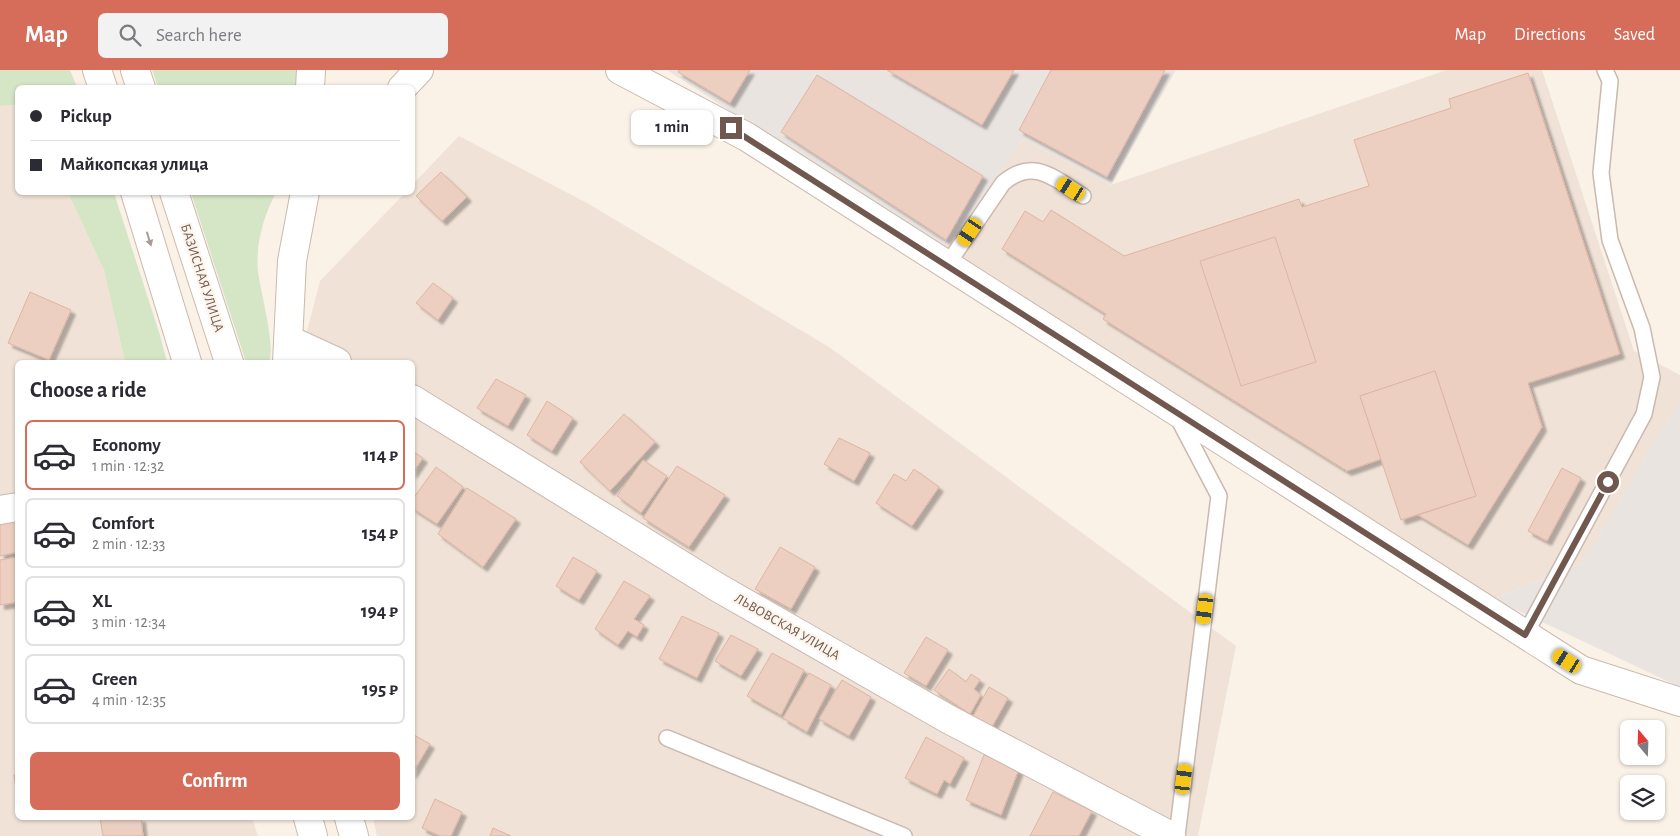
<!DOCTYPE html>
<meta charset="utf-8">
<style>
:root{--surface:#fff;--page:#f2f2f3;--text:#2b2b33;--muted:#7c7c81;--line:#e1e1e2;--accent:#d66d5a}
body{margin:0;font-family:"Alegreya Sans",sans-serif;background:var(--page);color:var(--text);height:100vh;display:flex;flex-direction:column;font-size:19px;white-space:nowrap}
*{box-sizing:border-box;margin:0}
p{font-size:16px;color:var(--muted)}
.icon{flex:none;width:28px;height:28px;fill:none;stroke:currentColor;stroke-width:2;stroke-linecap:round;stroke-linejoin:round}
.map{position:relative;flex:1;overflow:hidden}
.details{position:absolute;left:15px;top:290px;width:400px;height:460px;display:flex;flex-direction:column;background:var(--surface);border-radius:8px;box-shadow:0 1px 4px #0004}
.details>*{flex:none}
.banner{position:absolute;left:15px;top:15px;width:400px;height:110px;border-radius:8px;box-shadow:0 1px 4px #0004;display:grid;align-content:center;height:110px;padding:0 15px;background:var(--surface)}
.needle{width:32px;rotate:341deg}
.fabs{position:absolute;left:1620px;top:650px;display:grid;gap:10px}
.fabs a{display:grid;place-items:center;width:45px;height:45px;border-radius:8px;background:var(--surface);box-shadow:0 1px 4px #0004;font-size:25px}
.end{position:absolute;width:22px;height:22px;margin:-11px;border:6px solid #70584e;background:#fff;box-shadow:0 0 0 2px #fff}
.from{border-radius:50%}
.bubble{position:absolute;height:35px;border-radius:8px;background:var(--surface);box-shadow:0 1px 4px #0004;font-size:16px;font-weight:600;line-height:35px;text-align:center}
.car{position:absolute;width:15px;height:30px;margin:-15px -8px;border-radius:6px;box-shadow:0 0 4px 1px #0007;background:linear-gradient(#f5c518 24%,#345 0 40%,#f5c518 0 76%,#345 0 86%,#f5c518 0)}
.banner b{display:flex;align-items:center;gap:18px;height:48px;font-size:19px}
.banner b+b{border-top:1px solid var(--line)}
.banner i{width:12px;height:12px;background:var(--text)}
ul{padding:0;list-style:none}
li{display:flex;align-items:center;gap:15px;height:70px;margin:0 10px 8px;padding:0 5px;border:2px solid var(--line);border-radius:8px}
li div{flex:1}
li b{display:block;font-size:19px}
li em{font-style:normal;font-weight:600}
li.active{border-color:var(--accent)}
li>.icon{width:45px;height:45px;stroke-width:1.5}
h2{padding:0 15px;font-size:22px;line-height:60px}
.cta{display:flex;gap:10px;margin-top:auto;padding:10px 15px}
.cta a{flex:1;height:58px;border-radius:8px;background:var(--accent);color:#fff;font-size:20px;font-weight:600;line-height:58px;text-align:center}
header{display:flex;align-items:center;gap:30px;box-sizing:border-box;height:70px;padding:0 25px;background:var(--accent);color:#fff}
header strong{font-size:24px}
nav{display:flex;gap:28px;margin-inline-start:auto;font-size:18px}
.search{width:350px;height:45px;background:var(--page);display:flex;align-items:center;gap:12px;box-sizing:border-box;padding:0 18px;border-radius:8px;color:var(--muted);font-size:19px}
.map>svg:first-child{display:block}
.residential{fill:#f0e2d6}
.industrial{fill:#eae4e0}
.green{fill:#d5e6c7}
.building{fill:#eccfc1;stroke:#ddb5a4;filter:url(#shadow)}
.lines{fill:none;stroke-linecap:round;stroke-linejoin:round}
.lane-casing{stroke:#cab9ae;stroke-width:18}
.street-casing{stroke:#cab9ae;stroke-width:30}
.secondary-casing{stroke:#cebaaf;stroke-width:30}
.lane{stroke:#fff;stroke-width:15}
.street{stroke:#fff;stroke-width:28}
.secondary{stroke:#fff;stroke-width:28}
.oneway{fill:#a99b95}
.route{stroke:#70584e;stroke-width:6}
.labels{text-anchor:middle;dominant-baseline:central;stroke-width:4.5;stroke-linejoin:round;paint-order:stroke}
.street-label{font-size:14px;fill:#70584e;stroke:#fdf5ec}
</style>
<header>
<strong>Map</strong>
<div class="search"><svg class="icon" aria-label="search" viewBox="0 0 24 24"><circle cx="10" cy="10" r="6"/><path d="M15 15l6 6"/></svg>Search here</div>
<nav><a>Map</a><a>Directions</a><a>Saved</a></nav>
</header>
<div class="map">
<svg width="1680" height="766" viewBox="0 0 1680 766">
<defs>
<filter id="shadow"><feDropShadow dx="4.5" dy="4.5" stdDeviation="1" flood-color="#0004"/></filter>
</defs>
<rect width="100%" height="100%" fill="#faf1e7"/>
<g class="residential">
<path d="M1447,0H1542L1634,281L1680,305V330L1583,493L1493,529L961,191L952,170L1023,69L1111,115Z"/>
<path d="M17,35L18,122L68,123L104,200L125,292H18V748H252L258,766H0V36Z"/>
<path d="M459,66L587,133L829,277L1236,576L1198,766H377L373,748H412V292H299L320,211L405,123L412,122L413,114Z"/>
</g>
<g class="industrial">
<path d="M667,0H1176L1111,115L1023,69L953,170L968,180L961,191Z"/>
<path d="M1680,330V617L1493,529L1583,493Z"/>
</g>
<g class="green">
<path d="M0,0H70L77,17L18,18L17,35L0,36Z"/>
<path d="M152,0H298L297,17H158Z"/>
<path d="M68,123H114L159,262L167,292H125L104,200Z"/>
<path d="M191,123H276C264,144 255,176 258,201C260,221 276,276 269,292H246Z"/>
</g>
<g class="building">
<path d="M679,0H750L730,33L678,2Z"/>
<path d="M887,0H1014L982,55Z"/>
<path d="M1051,0H1165L1107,107L1019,60Z"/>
<path d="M1528,3L1620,284L1528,313L1542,357L1468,475L1418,445L1476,426L1435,301L1360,326L1381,389L1347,401L1103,249L1106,244L1002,179L1025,141L1043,152L1051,140L1124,186L1299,129L1302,137L1369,116L1354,70L1451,38L1449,29Z"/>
<path d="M817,5L983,106L946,170L781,62Z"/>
<path d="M441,102L467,127L442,151L416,126Z"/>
<path d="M1275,167L1316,292L1241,316L1200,191Z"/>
<path d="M433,213L453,228L438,250L416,233Z"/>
<path d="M30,222L71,240L49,290L8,273Z"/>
<path d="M1435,301L1476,426L1401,450L1360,326Z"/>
<path d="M496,309L526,325L508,356L477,338Z"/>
<path d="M547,331L573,348L552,381L527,365Z"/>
<path d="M624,344L655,372L610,421L580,392Z"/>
<path d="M839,368L870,383L854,411L824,394Z"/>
<path d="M412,381L423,388L412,404Z"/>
<path d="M643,390L667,406L641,443L617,426Z"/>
<path d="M677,396L725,425L689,477L643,448Z"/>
<path d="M436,397L463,417L437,454L412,438V430Z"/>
<path d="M1562,398L1581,408L1547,471L1528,461Z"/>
<path d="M914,399L939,417L912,456L876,433L894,404L906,411Z"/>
<path d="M467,418L516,449L483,497L438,464Z"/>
<path d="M18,447V482L0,486V450Z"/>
<path d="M780,477L815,497L791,539L755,519Z"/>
<path d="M18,487V532L0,535V490Z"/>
<path d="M573,487L597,501L579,530L556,516Z"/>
<path d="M624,511L650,526L634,549L644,555L637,567L628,561L618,575L595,559Z"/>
<path d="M682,546L719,563L697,608L659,589Z"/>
<path d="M731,565L758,579L741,606L715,591Z"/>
<path d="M926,567L948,580L926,616L904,603Z"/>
<path d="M772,583L804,600L781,645L747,626Z"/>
<path d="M949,599L966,612L971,604L980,610L974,619L981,625L970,644L934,620Z"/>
<path d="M809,603L831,615L807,662L783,648Z"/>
<path d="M842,610L871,627L849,666L819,649Z"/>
<path d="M989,617L1008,628L989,662L970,652Z"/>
<path d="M412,664L430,674L412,704Z"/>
<path d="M926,667L964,688L950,714L944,710L937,724L905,708Z"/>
<path d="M984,685L1019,699L1001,745L966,730Z"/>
<path d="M14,705H18V732Z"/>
<path d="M1053,722L1092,741L1079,766H1030Z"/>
<path d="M435,729L462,742L451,766H440L422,758Z"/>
<path d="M100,748H141L143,766H103Z"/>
<path d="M493,758L511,766H490Z"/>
</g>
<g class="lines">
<g class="lane-casing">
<g id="lane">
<path d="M947,195L1003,113C1033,87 1054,108 1083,126"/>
<path d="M1525,565L1644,344L1652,307L1642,258L1610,170L1601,103L1610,11L1605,0"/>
<path d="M667,668L904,766"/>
<path d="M1177,766L1219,426L1178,348"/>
</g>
</g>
<g class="street-casing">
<g id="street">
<path d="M620,0L747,67L1581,600L1680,632"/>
<path d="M310,18L311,0"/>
<path d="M402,18L419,0"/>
<path d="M289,270L337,292"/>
<path d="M287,292L292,191L305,122"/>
<path d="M412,329L717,517L948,649L1171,766"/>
<path d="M0,440L18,437"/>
</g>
</g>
<g class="secondary-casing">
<g id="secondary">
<path d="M97,0L103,18"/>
<path d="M135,0L141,18"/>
<path d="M135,122L187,292"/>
<path d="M174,122L229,292"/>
<path d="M308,748L313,766"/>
<path d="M349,748L354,766"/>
</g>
</g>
<use href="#lane" class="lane"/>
<use href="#street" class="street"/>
<use href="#secondary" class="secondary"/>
</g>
<defs><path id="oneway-solid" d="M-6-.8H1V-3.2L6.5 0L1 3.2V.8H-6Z" transform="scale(1.25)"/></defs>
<use class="oneway" href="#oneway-solid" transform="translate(149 169) rotate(73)"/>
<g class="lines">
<path class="route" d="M731,58L1525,565L1608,412"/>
</g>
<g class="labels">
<g class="street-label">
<text transform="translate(202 208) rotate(72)">БАЗИСНАЯ УЛИЦА</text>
<text transform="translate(787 557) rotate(30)">ЛЬВОВСКАЯ УЛИЦА</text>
</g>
</g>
</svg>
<div class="fabs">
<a><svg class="needle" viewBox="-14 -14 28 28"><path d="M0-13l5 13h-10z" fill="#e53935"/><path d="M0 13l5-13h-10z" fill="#7c7c81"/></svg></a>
<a><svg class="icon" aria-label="layers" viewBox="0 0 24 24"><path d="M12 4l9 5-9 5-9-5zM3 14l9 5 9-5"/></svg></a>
</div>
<i class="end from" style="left:1608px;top:412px"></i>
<i class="end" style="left:731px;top:58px"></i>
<div class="bubble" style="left:631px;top:40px;width:82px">1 min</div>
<i class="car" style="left:1071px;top:119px;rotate:302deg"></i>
<i class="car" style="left:970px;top:162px;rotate:214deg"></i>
<i class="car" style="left:1205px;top:539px;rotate:187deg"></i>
<i class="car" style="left:1567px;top:591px;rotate:303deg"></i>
<i class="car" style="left:1184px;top:709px;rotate:7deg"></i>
<div class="banner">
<b><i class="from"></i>Pickup</b>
<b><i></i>Майкопская улица</b>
</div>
<section class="details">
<h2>Choose a ride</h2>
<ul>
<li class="active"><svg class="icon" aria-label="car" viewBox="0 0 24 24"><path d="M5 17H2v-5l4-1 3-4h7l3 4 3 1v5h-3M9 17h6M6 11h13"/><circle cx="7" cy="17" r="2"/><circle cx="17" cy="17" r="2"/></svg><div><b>Economy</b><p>1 min · 12:32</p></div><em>114 ₽</em></li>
<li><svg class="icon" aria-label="car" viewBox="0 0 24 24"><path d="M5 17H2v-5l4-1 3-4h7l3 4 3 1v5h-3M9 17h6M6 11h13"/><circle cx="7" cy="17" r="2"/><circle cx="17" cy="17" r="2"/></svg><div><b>Comfort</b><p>2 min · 12:33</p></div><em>154 ₽</em></li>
<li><svg class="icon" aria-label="car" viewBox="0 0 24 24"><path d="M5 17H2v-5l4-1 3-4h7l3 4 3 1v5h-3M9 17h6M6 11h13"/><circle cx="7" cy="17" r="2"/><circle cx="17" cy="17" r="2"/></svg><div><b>XL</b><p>3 min · 12:34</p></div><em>194 ₽</em></li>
<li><svg class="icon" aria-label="car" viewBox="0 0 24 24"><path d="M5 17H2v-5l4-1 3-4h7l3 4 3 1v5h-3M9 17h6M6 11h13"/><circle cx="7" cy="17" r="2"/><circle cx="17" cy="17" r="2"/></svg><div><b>Green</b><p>4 min · 12:35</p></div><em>195 ₽</em></li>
</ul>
<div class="cta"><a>Confirm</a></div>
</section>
</div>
